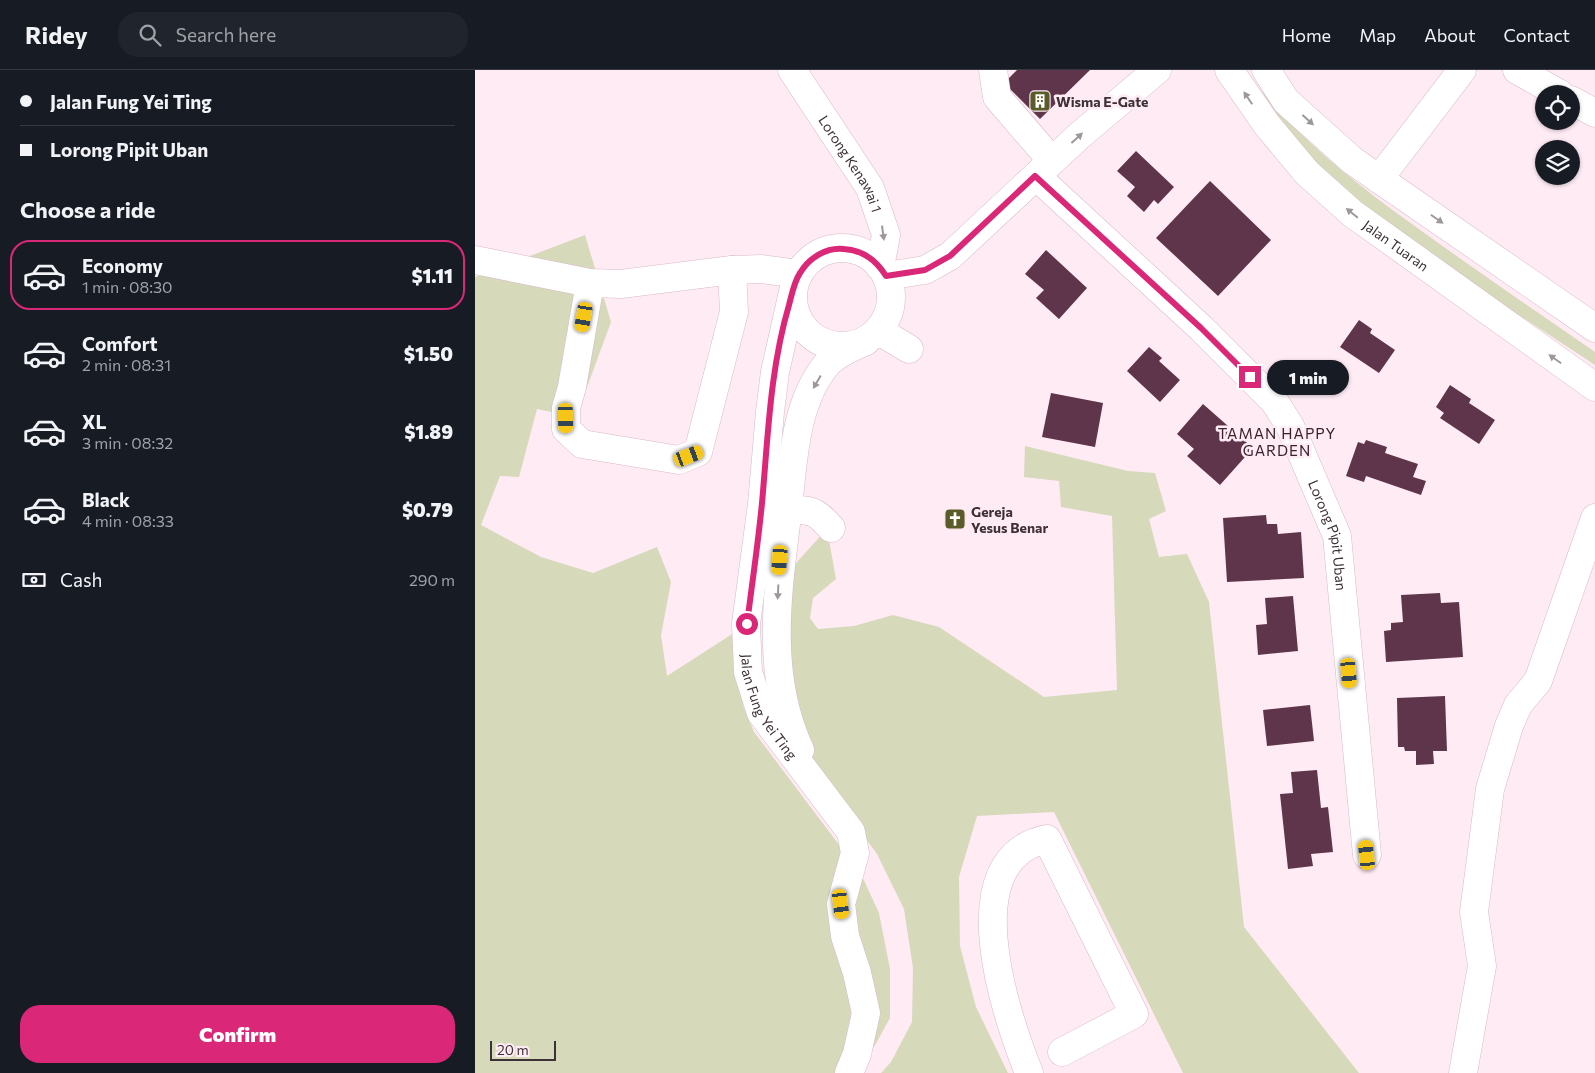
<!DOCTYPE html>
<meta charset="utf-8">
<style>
:root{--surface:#171b24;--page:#20242c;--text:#f1f3f6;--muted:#9ea1a6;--line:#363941;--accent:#db2777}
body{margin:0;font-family:Commissioner,sans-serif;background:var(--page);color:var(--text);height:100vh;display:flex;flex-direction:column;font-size:19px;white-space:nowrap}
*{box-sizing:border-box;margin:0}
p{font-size:16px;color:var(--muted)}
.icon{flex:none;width:28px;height:28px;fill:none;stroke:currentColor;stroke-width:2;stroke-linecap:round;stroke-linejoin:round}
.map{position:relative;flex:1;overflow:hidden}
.panel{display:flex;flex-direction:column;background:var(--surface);width:475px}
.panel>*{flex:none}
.hud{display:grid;align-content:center;height:110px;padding:0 20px;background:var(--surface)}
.buttons{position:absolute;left:1060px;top:15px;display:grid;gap:10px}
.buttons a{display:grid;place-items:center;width:45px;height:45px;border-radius:50%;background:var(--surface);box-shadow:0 1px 4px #0004;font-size:25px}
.scale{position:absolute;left:15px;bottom:12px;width:66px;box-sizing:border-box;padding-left:5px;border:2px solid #3d3137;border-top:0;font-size:14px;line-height:18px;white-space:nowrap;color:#3d3137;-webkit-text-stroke:4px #ffebf4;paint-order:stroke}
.end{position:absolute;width:22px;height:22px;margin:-11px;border:6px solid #db2777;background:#fff;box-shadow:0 0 0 2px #fff}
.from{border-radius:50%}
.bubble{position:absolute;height:35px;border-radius:18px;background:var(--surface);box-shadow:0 1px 4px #0004;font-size:16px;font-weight:800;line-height:35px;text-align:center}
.car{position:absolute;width:15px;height:30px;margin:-15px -8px;border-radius:6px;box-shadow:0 0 4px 1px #0007;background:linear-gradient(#f5c518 24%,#345 0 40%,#f5c518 0 76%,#345 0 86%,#f5c518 0)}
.hud b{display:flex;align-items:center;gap:18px;height:48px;font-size:19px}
.hud b+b{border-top:1px solid var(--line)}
.hud i{width:12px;height:12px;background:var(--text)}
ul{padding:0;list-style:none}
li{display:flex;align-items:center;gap:15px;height:70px;margin:0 10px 8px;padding:0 10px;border:2px solid transparent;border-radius:20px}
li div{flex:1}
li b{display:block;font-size:19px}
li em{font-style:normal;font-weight:800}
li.selected{border-color:var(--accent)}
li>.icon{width:45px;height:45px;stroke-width:1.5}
h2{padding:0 20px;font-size:22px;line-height:60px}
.pay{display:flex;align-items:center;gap:12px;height:55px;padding:0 20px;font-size:19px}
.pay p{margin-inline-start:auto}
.button{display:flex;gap:10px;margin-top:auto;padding:10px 20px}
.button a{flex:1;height:58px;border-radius:20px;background:var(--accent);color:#fff;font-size:20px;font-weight:800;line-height:58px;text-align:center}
header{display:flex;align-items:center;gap:30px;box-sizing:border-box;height:70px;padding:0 25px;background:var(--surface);border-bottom:1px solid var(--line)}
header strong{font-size:24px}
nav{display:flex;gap:28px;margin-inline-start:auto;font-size:18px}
.search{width:350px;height:45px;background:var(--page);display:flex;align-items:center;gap:12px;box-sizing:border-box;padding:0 18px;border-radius:20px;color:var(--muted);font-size:19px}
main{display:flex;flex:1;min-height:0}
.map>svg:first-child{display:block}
.green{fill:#d6d9ba}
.building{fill:#5f354c}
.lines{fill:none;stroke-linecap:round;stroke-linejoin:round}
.minor-casing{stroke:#d8b9c8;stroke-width:29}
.major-casing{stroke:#d8b9c8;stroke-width:29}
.minor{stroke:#fff;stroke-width:28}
.major{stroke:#fff;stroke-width:28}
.oneway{fill:#9e989b}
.route{stroke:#db2777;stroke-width:6}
.labels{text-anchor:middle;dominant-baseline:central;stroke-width:5;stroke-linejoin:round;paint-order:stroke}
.poi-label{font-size:14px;font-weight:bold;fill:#3d3137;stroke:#ffebf4;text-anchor:start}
.street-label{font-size:14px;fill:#3d3137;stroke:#ffebf4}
.neighbourhood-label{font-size:15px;letter-spacing:1px;fill:#39222e;stroke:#ffebf4}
</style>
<header>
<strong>Ridey</strong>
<div class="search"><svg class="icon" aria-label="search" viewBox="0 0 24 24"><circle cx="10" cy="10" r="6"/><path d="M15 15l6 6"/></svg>Search here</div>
<nav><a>Home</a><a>Map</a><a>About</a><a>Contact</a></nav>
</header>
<main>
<section class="panel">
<div class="hud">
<b><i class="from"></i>Jalan Fung Yei Ting</b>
<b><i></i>Lorong Pipit Uban</b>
</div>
<h2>Choose a ride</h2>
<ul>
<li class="selected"><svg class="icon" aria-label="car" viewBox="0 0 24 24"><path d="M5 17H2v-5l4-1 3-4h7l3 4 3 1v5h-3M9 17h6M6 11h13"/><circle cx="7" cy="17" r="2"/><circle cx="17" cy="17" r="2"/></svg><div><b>Economy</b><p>1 min · 08:30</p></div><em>$1.11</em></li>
<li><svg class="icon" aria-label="car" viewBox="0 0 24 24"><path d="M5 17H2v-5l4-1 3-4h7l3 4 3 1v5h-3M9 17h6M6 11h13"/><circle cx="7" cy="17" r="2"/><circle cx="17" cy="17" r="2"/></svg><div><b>Comfort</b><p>2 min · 08:31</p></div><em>$1.50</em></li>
<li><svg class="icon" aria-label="car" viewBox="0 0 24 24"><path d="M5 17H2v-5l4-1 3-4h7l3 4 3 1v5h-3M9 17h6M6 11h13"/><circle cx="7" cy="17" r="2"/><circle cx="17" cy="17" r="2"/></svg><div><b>XL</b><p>3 min · 08:32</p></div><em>$1.89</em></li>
<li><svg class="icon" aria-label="car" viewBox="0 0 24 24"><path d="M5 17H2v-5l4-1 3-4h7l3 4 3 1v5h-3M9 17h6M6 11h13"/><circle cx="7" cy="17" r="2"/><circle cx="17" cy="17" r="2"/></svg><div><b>Black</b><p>4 min · 08:33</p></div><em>$0.79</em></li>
</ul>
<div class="pay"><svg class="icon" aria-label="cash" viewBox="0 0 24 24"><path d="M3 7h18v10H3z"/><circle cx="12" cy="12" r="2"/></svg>Cash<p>290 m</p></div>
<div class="button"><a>Confirm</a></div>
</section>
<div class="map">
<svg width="1120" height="1003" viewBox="0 0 1120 1003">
<rect width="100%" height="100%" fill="#ffebf4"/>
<g class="green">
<path d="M770,0C820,68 887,119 955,167C1009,206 1065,244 1120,282V295L1009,222L911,153L856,109L808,62Z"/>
<path d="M110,165L136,252L101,347L62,339L44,407L25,406L6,455L66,487L118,503L182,477L196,512L186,565L192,606L265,559L268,636L279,662L386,804L404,843L415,899V948L399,977L377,996L365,1003H0V207Z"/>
<path d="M550,376L653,401L680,403L691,441L674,449L684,487L712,484L734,532L769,857L884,1003H708L579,742L502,746L484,807L485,876L501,937L533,1003H406L416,992L437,952L438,898L429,839L402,784L351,714L314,655L306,523L322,492L352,459L361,509L338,528L335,548L343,559L379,556L418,545L464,557L569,627L642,620L637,446L586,437L584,411L549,407Z"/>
</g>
<g class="building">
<path d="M542,0H615L565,49L529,13Z"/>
<path d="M661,81L699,117L683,134L679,130L669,142L652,126L660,117L642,101Z"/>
<path d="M735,111L796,170L743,226L681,168Z"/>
<path d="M571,180L612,218L584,249L561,228L569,220L550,204Z"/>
<path d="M884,250L897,259L895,263L920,280L904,303L865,277Z"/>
<path d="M674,277L687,288L684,291L705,310L685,332L652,301Z"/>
<path d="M975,315L996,329L994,333L1020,350L1004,374L965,348L969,343L961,337Z"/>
<path d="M576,323L628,333L620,377L567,367Z"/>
<path d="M728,334L778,378L745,415L712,386L719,379L702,364Z"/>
<path d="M891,370L912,377L910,383L943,394L938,407L951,411L946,425L891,406L889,412L871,406L883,372L889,374Z"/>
<path d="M791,445L792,454H802L803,464L826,462L829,508L752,512L748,448Z"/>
<path d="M965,523L966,533L984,532L988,587L911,592L909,561L916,560V553L928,552L926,525Z"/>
<path d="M818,526L823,581L783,585L781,555L792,554L790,528Z"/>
<path d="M970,626L972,681H958L959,694L941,695V681H930L929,677H923L922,628Z"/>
<path d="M835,635L839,671L792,676L788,640Z"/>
<path d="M842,700L846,738L853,737L858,782L836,784L838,796L813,799L805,724L818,723L816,702Z"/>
</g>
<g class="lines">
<g class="minor-casing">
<g id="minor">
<path id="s1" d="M317,0L395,118L411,165L405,197"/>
<path d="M518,0L522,27L577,91"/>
<path d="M1042,0L1085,24"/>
<path d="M1096,30L1120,43"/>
<path id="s2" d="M561,106L726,258L799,331L815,356L862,466L892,785"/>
<path d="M904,109L987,0"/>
<circle cx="367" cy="227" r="49"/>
<path d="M0,190L115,213L146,214L257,200L287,199L324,204"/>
<path d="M411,206L450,200L475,186L604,66L682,0"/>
<path d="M115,213L97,317L91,338V359L107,374L204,390L223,382L259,242L257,200"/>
<path id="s3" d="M318,222L300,302L295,342L287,434L271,554L273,602L286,643L376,762L380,783L366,834L370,866L382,903L391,943L382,984L374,1003"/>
<path d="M404,261L434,279"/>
<path d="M312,441C336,439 340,440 356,458"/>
<path d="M325,680C289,603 303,519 313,438C318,391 320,332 352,294C362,283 378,277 391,271"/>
<path d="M554,1003C531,945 477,788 572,769L659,944L587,982"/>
<path d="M988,1003L1007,896L999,842L1015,719L1034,656L1043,635L1063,611L1120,448"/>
</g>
</g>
<g class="major-casing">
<g id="major">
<path id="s4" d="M754,0L792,55L832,103L878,144L1120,317"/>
<path d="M791,0L811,31L878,91L1120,258"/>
</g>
</g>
<use href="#minor" class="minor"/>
<use href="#major" class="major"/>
</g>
<defs><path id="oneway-solid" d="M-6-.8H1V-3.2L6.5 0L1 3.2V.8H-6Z" transform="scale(1.25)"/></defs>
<g class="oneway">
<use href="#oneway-solid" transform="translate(773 28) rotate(-124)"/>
<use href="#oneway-solid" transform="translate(833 50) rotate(42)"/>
<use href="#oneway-solid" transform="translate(602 68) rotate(-42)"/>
<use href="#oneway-solid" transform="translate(877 143) rotate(-141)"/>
<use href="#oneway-solid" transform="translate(962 149) rotate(35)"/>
<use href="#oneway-solid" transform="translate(408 163) rotate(82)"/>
<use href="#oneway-solid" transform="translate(1080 289) rotate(-145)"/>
<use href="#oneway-solid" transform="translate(342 312) rotate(120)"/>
<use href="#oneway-solid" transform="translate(303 522) rotate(93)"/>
</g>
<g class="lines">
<path class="route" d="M272,554C277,514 283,474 287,433C293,367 295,299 314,235C317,224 319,212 325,203C334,188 351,177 369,179C388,180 401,190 411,206L450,200L475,186L560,106L726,258L775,307"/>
</g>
<defs>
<g id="building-square" transform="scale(1.125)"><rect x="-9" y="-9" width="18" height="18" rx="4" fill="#595b29" stroke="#ffebf4"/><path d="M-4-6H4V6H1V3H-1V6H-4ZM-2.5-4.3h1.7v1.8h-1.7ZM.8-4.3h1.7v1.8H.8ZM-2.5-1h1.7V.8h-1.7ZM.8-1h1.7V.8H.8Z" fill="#fff"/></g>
<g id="church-square" transform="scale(1.125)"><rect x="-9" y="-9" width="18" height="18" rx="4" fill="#595b29" stroke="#ffebf4"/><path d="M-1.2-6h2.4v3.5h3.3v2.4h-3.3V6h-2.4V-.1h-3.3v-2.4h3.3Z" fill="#fff"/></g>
</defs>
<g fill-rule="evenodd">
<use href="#building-square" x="565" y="31"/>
<use href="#church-square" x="480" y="449"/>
</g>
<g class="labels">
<g class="poi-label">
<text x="581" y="31">Wisma E-Gate</text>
<text x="496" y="441">Gereja<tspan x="496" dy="16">Yesus Benar</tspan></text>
</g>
<g class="street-label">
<text stroke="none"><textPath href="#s1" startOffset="111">Lorong Kenawai 1</textPath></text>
<text stroke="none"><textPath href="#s4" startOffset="244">Jalan Tuaran</textPath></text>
<text stroke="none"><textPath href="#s2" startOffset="474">Lorong Pipit Uban</textPath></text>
<text stroke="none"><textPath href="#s3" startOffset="424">Jalan Fung Yei Ting</textPath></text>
</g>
<g class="neighbourhood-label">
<text x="802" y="363">TAMAN HAPPY<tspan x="802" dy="17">GARDEN</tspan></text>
</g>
</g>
</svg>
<div class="buttons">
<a><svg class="icon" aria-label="locate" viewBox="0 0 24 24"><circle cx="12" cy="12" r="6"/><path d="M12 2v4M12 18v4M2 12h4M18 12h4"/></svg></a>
<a><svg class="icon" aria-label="layers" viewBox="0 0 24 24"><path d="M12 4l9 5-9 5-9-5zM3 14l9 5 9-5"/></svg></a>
</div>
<div class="scale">20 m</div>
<i class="end from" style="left:272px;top:554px"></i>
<i class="end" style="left:775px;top:307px"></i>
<div class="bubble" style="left:792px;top:290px;width:82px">1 min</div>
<i class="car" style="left:109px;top:247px;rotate:190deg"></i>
<i class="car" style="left:91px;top:348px;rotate:179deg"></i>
<i class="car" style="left:214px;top:386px;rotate:69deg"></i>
<i class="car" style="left:305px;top:490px;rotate:184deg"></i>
<i class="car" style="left:874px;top:603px;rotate:175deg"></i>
<i class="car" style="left:892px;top:785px;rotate:354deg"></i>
<i class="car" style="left:366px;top:834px;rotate:173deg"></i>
</div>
</main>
